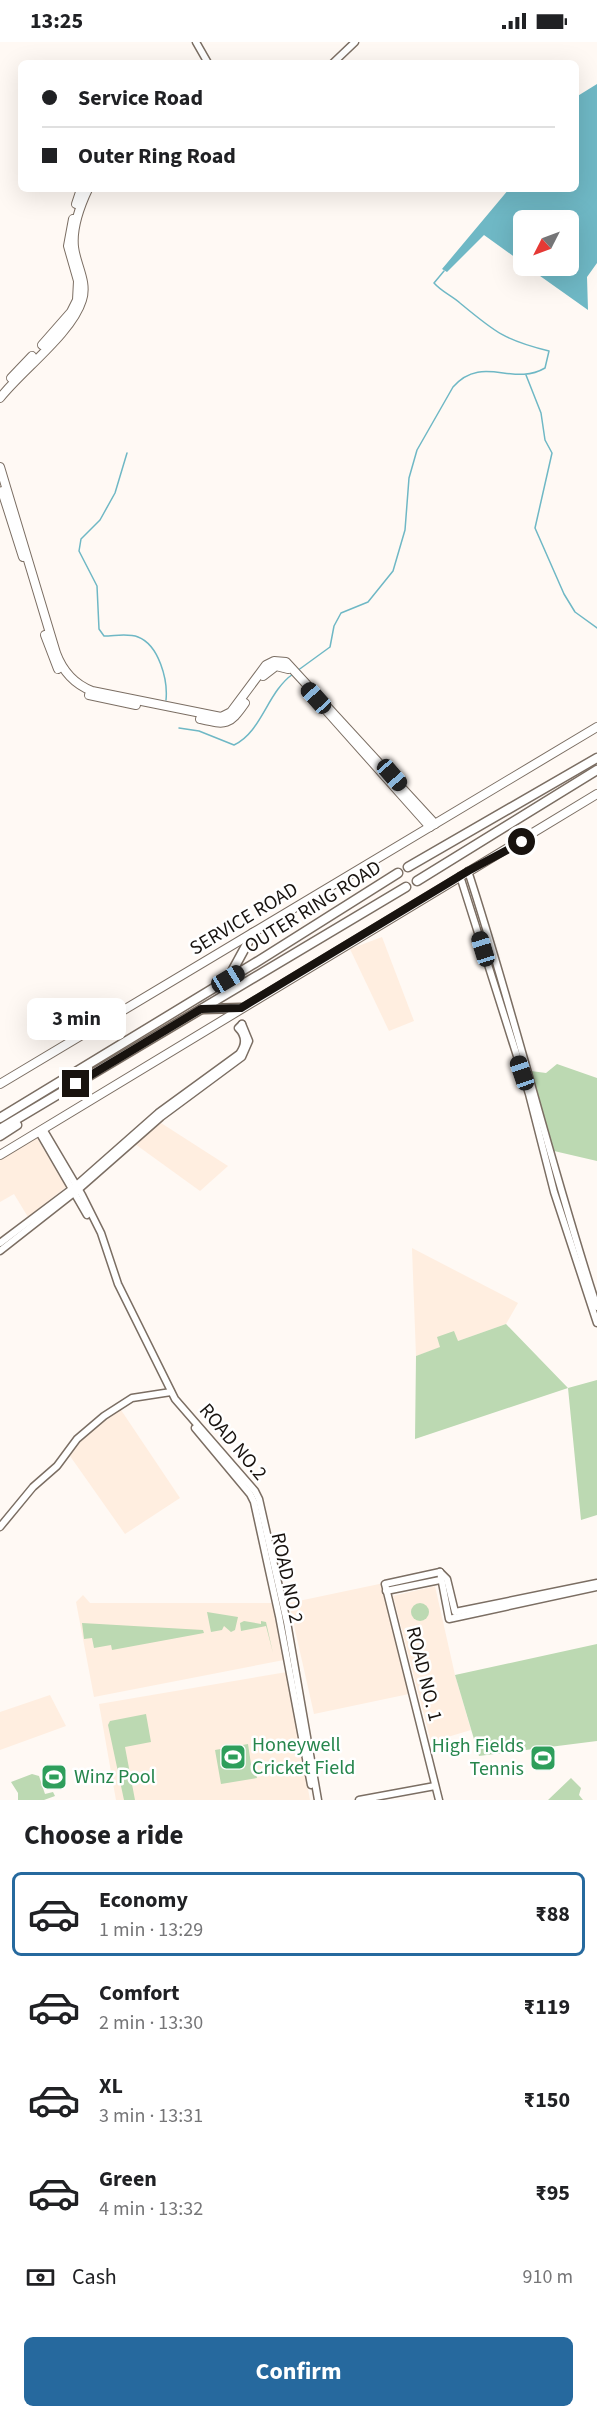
<!DOCTYPE html>
<meta charset="utf-8">
<style>
:root{--surface:#fff;--page:#f2f2f2;--text:#202124;--muted:#757577;--line:#e0e0e0;--accent:#26699e}
body{margin:0;font-family:"Source Sans 3",sans-serif;background:var(--page);color:var(--text);height:100vh;display:flex;flex-direction:column;font-size:22px;white-space:nowrap}
*{box-sizing:border-box;margin:0}
p{font-size:20px;color:var(--muted)}
.icon{flex:none;width:33px;height:33px;fill:none;stroke:currentColor;stroke-width:2;stroke-linecap:round;stroke-linejoin:round}
.map{position:relative;height:1758px;overflow:hidden}
.sheet{display:flex;flex-direction:column;background:var(--surface);flex:1}
.sheet>*{flex:none}
.top-card{position:absolute;left:18px;top:18px;width:561px;height:132px;border-radius:9px;box-shadow:0 6px 24px #0002;display:grid;align-content:center;height:132px;padding:0 24px;background:var(--surface)}
.needle{width:39px;rotate:228deg}
.tools{position:absolute;left:513px;top:168px;display:grid;gap:12px}
.tools a{display:grid;place-items:center;width:66px;height:66px;border-radius:9px;background:var(--surface);box-shadow:0 6px 24px #0002;font-size:30px}
.end{position:absolute;width:27px;height:27px;margin:-14px;border:8px solid #18130f;background:#fff;box-shadow:0 0 0 3px #fff}
.from{border-radius:50%}
.bubble{position:absolute;height:42px;border-radius:9px;background:var(--surface);box-shadow:0 6px 24px #0002;font-size:20px;font-weight:700;line-height:42px;text-align:center}
.car{position:absolute;width:18px;height:36px;margin:-18px -9px;border-radius:8px;box-shadow:0 0 4px 2px #0007;background:linear-gradient(#222 24%,#8ab4d8 0 40%,#222 0 76%,#8ab4d8 0 86%,#222 0)}
.top-card b{display:flex;align-items:center;gap:21px;height:57px;font-size:22px}
.top-card b+b{border-top:2px solid var(--line)}
.top-card i{width:15px;height:15px;background:var(--text)}
ul{padding:0;list-style:none}
li{display:flex;align-items:center;gap:18px;height:84px;margin:0 12px 9px;padding:0 12px;border:3px solid transparent;border-radius:9px}
li div{flex:1}
li b{display:block;font-size:22px}
li em{font-style:normal;font-weight:700}
li.active{border-color:var(--accent)}
li>.icon{width:54px;height:54px;stroke-width:1.5}
h2{padding:0 24px;font-size:27px;line-height:72px}
.pay{display:flex;align-items:center;gap:15px;height:66px;padding:0 24px;font-size:22px}
.pay p{margin-inline-start:auto}
.action{display:flex;gap:12px;margin-top:auto;padding:12px 24px}
.action a{flex:1;height:69px;border-radius:9px;background:var(--accent);color:#fff;font-size:24px;font-weight:700;line-height:69px;text-align:center}
.status{display:flex;justify-content:space-between;align-items:center;height:42px;padding:0 30px;background:var(--surface);direction:ltr}
.status svg{height:16px;fill:currentColor}
.map>svg:first-child{display:block}
.built{fill:#ffeee0}
.green{fill:#bcd9b2}
.water{fill:#6fb8c5}
.lines{fill:none;stroke-linecap:round;stroke-linejoin:round}
.stream{stroke:#6fb8c5;stroke-width:1.5}
.minor-casing{stroke:#7b6e63;stroke-width:9}
.major-casing{stroke:#7b6e63;stroke-width:10}
.highway-casing{stroke:#7b6e63;stroke-width:11}
.minor{stroke:#fff;stroke-width:6}
.major{stroke:#fff;stroke-width:8}
.highway{stroke:#fff;stroke-width:8}
.route{stroke:#18130f;stroke-width:8}
.labels{text-anchor:middle;dominant-baseline:central;stroke-width:5;stroke-linejoin:round;paint-order:stroke}
.street-label{font-size:20px;fill:#18130f;stroke:#fff}
.leisure-label{font-size:20px;fill:#27864d;stroke:#fff;text-anchor:start}
</style>
<div class="status"><b>13:25</b><svg viewBox="0 0 49 12"><path d="M0 12V9h3v3zM5 12V6h3v6zM10 12V3h3v9zM15 12V0h3v12zM26 1h20v11H26zM47 4h2v5h-2z"/></svg></div>
<div class="map">
<svg width="597" height="1758" viewBox="0 0 597 1758">
<rect width="100%" height="100%" fill="#fff9f4"/>
<g class="built">
<path d="M382,895L414,979L389,989L350,907Z"/>
<path d="M161,1081L228,1124L200,1149L135,1102Z"/>
<path d="M37,1096L66,1145L28,1175L14,1152L0,1160V1118Z"/>
<path d="M412,1206L518,1261L506,1282L416,1314Z"/>
<path d="M121,1368L180,1456L125,1492L70,1414L87,1391Z"/>
<path d="M384,1541L409,1652L314,1672L289,1561Z"/>
<path d="M435,1544L455,1633L471,1688L431,1700L393,1554Z"/>
<path d="M83,1553L90,1561H272L284,1618L94,1655L76,1560Z"/>
<path d="M287,1630L310,1758H116L99,1662Z"/>
<path d="M50,1653L66,1684L0,1708V1670Z"/>
</g>
<g class="green">
<path d="M557,1022L597,1036V1119L554,1109L531,1029L546,1031Z"/>
<path d="M506,1282L568,1346L597,1338V1473L581,1478L568,1346L415,1397L416,1314L440,1305L437,1295L454,1289L458,1299Z"/>
<circle cx="420" cy="1570" r="9"/>
<path d="M207,1570L238,1575L235,1588L231,1590L224,1584L222,1588L211,1590Z"/>
<path d="M244,1579L261,1582V1579L266,1580L273,1611L266,1584L241,1589L240,1581Z"/>
<path d="M82,1581L203,1588L204,1591L112,1608L111,1603L94,1606L92,1596L84,1597Z"/>
<path d="M597,1602V1699L479,1714L455,1633Z"/>
<path d="M146,1672L151,1700L125,1705L135,1758H124L108,1683L110,1679Z"/>
<path d="M248,1702L251,1722H254L257,1736L221,1742L215,1708Z"/>
<path d="M545,1706L552,1713L538,1728L530,1721Z"/>
<path d="M32,1732L39,1734L45,1752L53,1750L55,1754L44,1758H18V1751L11,1740Z"/>
<path d="M571,1736L581,1746L579,1753L583,1758H548Z"/>
</g>
<path class="water" d="M597,42V221L587,235L588,268L526,224H568V178H524L523,221L484,193L447,230L442,227L509,147H576V55Z"/>
<g class="lines">
<g class="stream">
<path d="M526,333L541,371L545,398L552,411L535,486L564,552L575,570L597,586"/>
<path d="M127,411L115,451L100,478L81,497L79,509L97,544L99,587L104,594C115,594 128,591 138,595C159,603 168,638 166,658"/>
<path d="M297,629L330,605L334,584L341,571L368,560L393,529L405,488L409,436L417,408L453,345C482,312 513,345 545,326L549,309C504,298 495,290 460,261C451,253 442,250 434,241L444,229"/>
<path d="M179,686L199,689L234,703C262,690 267,650 293,632"/>
</g>
<g class="minor-casing">
<g id="minor">
<path d="M196,0L208,21"/>
<path d="M333,21L355,0"/>
<path d="M468,829C515,973 550,1121 597,1265"/>
<path d="M460,834L529,1052L554,1150L597,1281"/>
<path d="M43,1087L82,1153L101,1191L118,1242L175,1357L255,1449L259,1457L287,1580L318,1758"/>
<path d="M39,1090L87,1173"/>
<path d="M0,1201L73,1146L158,1071L239,1012C246,1003 246,994 238,986L242,982"/>
<path d="M0,1209L79,1147L161,1075L242,1015L249,999L242,982"/>
<path d="M195,1386L250,1452L254,1460L279,1574L311,1743"/>
<path d="M0,1485L33,1445L57,1424L77,1397L104,1374L132,1356L171,1350"/>
<path d="M440,1530L449,1577L597,1545"/>
<path d="M440,1530L447,1537L455,1570L597,1541"/>
<path d="M386,1549L440,1538"/>
<path d="M359,1758L435,1744"/>
<path d="M439,1758L385,1542L440,1530"/>
</g>
</g>
<g class="major-casing">
<g id="major">
<path d="M76,162L81,147"/>
<path d="M42,303L71,270L77,258L78,239L68,204L73,177"/>
<path d="M11,336L32,314"/>
<path d="M0,356C22,328 72,291 82,258C88,240 76,223 74,205C72,186 80,164 88,147"/>
<path d="M0,425L56,611C63,630 74,642 92,649L221,675L231,670L266,623L274,619L286,620L435,782"/>
<path d="M2,449L23,515"/>
<path d="M45,593L58,627"/>
<path d="M263,634L276,624L288,627"/>
<path d="M89,653L136,663"/>
<path d="M317,658L430,785"/>
<path d="M200,677C226,683 229,684 245,661"/>
<path d="M0,1042L597,685"/>
<path d="M0,1113L597,752"/>
</g>
</g>
<g class="highway-casing">
<g id="highway">
<path d="M408,825L597,716"/>
<path d="M417,839L597,728"/>
<path d="M228,937L253,891"/>
<path d="M203,967L241,966"/>
<path d="M0,1076L255,921L398,831"/>
<path d="M0,1087L406,845"/>
<path d="M0,1094L17,1083"/>
</g>
</g>
<use href="#minor" class="minor"/>
<use href="#major" class="major"/>
<use href="#highway" class="highway"/>
</g>
<g class="lines">
<path class="route" d="M76,1042L201,967L241,966L468,829L522,800"/>
</g>
<defs>
<g id="stadium-square" transform="scale(1.35)"><rect x="-9" y="-9" width="18" height="18" rx="4" fill="#2e9e5b" stroke="#fff"/><path d="M0-5a6.5 5 0 1 0 0 10a6.5 5 0 1 0 0-10ZM-3.5-1.8h7v3.6h-7Z" fill="#fff"/></g>
</defs>
<g fill-rule="evenodd">
<use href="#stadium-square" x="233" y="1715"/>
<use href="#stadium-square" x="543" y="1716"/>
<use href="#stadium-square" x="54" y="1735"/>
</g>
<g class="labels">
<g class="street-label">
<text transform="translate(313 865) rotate(-32)">OUTER RING ROAD</text>
<text transform="translate(244 877) rotate(-31)">SERVICE ROAD</text>
<text transform="translate(233 1400) rotate(50)">ROAD NO.2</text>
<text transform="translate(287 1536) rotate(78)">ROAD NO 2</text>
<text transform="translate(424 1632) rotate(76)">ROAD NO. 1</text>
</g>
<g class="leisure-label">
<text x="252" y="1703">Honeywell<tspan x="252" dy="23">Cricket Field</tspan></text>
<text x="524" y="1704" text-anchor="end">High Fields<tspan x="524" dy="23">Tennis</tspan></text>
<text x="74" y="1735">Winz Pool</text>
</g>
</g>
</svg>
<div class="tools">
<a><svg class="needle" viewBox="-14 -14 28 28"><path d="M0-13l5 13h-10z" fill="#e53935"/><path d="M0 13l5-13h-10z" fill="#757577"/></svg></a>
</div>
<i class="end from" style="left:522px;top:800px"></i>
<i class="end" style="left:76px;top:1042px"></i>
<div class="bubble" style="left:27px;top:956px;width:99px">3 min</div>
<i class="car" style="left:316px;top:656px;rotate:318deg"></i>
<i class="car" style="left:392px;top:733px;rotate:139deg"></i>
<i class="car" style="left:483px;top:907px;rotate:343deg"></i>
<i class="car" style="left:228px;top:937px;rotate:59deg"></i>
<i class="car" style="left:522px;top:1031px;rotate:341deg"></i>
<div class="top-card">
<b><i class="from"></i>Service Road</b>
<b><i></i>Outer Ring Road</b>
</div>
</div>
<section class="sheet">
<h2>Choose a ride</h2>
<ul>
<li class="active"><svg class="icon" aria-label="car" viewBox="0 0 24 24"><path d="M5 17H2v-5l4-1 3-4h7l3 4 3 1v5h-3M9 17h6M6 11h13"/><circle cx="7" cy="17" r="2"/><circle cx="17" cy="17" r="2"/></svg><div><b>Economy</b><p>1 min · 13:29</p></div><em>₹88</em></li>
<li><svg class="icon" aria-label="car" viewBox="0 0 24 24"><path d="M5 17H2v-5l4-1 3-4h7l3 4 3 1v5h-3M9 17h6M6 11h13"/><circle cx="7" cy="17" r="2"/><circle cx="17" cy="17" r="2"/></svg><div><b>Comfort</b><p>2 min · 13:30</p></div><em>₹119</em></li>
<li><svg class="icon" aria-label="car" viewBox="0 0 24 24"><path d="M5 17H2v-5l4-1 3-4h7l3 4 3 1v5h-3M9 17h6M6 11h13"/><circle cx="7" cy="17" r="2"/><circle cx="17" cy="17" r="2"/></svg><div><b>XL</b><p>3 min · 13:31</p></div><em>₹150</em></li>
<li><svg class="icon" aria-label="car" viewBox="0 0 24 24"><path d="M5 17H2v-5l4-1 3-4h7l3 4 3 1v5h-3M9 17h6M6 11h13"/><circle cx="7" cy="17" r="2"/><circle cx="17" cy="17" r="2"/></svg><div><b>Green</b><p>4 min · 13:32</p></div><em>₹95</em></li>
</ul>
<div class="pay"><svg class="icon" aria-label="cash" viewBox="0 0 24 24"><path d="M3 7h18v10H3z"/><circle cx="12" cy="12" r="2"/></svg>Cash<p>910 m</p></div>
<div class="action"><a>Confirm</a></div>
</section>
